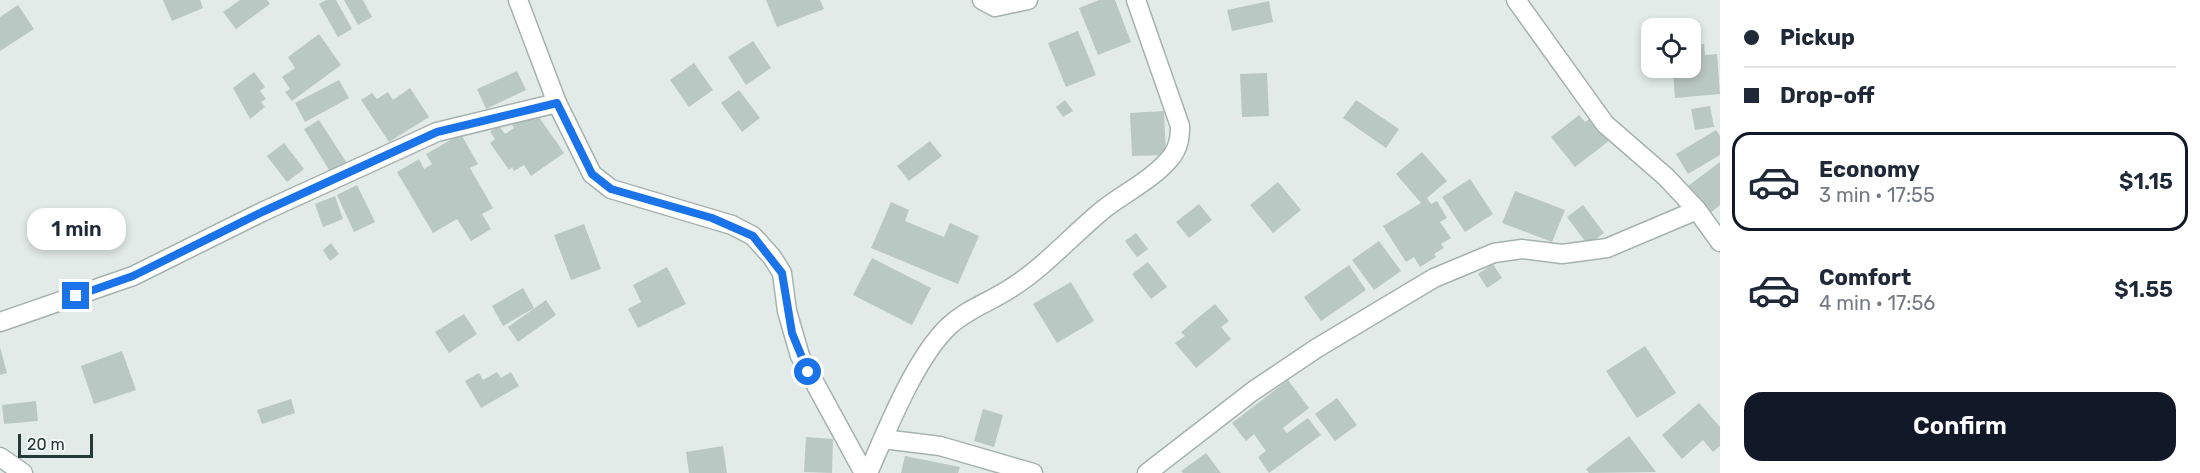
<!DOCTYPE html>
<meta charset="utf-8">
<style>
:root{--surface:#fff;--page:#f6f6f7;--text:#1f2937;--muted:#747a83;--line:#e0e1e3;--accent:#111827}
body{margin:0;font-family:Rubik,sans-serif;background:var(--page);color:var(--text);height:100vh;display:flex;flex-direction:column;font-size:22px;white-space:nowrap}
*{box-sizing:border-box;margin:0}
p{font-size:20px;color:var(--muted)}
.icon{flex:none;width:33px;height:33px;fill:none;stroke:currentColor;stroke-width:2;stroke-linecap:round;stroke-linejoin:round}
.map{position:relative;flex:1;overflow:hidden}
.drawer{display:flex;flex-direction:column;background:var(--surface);width:480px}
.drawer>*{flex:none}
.hud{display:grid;align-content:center;height:132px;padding:0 24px;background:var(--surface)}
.tools{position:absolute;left:1641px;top:18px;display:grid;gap:12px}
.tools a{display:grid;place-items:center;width:60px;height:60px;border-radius:12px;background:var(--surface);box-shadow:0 3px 9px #0003;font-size:30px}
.scale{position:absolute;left:18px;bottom:15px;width:75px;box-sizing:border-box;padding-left:6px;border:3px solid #233a36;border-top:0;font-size:16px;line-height:21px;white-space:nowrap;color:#233a36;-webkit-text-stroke:4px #f2f8f5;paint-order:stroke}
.end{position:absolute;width:27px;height:27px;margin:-14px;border:8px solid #1a73e8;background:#fff;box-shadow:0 0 0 3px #fff}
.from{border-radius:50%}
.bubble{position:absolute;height:42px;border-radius:18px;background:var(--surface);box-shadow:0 3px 9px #0003;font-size:20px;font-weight:600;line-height:42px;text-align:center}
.hud b{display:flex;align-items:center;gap:21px;height:57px;font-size:22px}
.hud b+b{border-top:2px solid var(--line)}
.hud i{width:15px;height:15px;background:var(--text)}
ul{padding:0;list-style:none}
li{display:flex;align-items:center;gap:18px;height:99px;margin:0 12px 9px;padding:0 12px;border:3px solid transparent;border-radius:18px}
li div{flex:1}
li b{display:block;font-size:22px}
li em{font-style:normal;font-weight:600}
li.active{border-color:var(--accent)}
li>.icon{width:54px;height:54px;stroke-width:1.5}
.button{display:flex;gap:12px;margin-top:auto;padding:12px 24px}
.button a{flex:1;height:69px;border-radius:18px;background:var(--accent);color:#fff;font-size:24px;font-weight:600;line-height:69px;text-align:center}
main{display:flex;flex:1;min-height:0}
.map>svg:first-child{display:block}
.building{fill:#bac8c4}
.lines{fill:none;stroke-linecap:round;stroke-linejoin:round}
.street-casing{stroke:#a5b2ae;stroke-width:21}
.street{stroke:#fff;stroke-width:18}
.route{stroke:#1a73e8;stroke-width:8}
</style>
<main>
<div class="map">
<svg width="1720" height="473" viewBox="0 0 1720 473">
<rect width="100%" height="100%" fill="#e2ebe7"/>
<g class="building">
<path d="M163,0H200L203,8L172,21Z"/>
<path d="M240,0H267L270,4L236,29L223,12Z"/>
<path d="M326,0H336L352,29L338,37L319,4Z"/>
<path d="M344,0H363L372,17L358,25Z"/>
<path d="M766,0H820L824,9L777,27Z"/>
<path d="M1099,0H1115L1131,42L1098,55L1079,8Z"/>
<path d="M1269,1L1273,22L1232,31L1227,10Z"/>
<path d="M18,5L34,29L0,51V17Z"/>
<path d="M1078,31L1096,75L1066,87L1048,43Z"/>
<path d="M319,34L341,65L292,101L285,92L290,89L282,77L295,68L288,57Z"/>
<path d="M753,41L771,68L746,85L728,57Z"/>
<path d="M1704,44L1705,55L1717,54L1720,94L1675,98L1673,70L1690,68V45Z"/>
<path d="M694,63L713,90L689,107L670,80Z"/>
<path d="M517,71L526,90L486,109L477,89Z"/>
<path d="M254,72L265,87L260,91L266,99L261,102L265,107L250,119L233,88Z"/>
<path d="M1267,73L1269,116L1242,117L1240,74Z"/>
<path d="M339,80L349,98L305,122L295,103Z"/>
<path d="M410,88L429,117L389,142L361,100L372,93L377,99L388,92L393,100Z"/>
<path d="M739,90L760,118L742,132L721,103Z"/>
<path d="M1065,100L1073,111L1063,117L1056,107Z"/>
<path d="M1356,100L1399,129L1386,148L1343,118Z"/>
<path d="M1710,106L1714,127L1695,130L1691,109Z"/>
<path d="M534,110L564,153L531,176L524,165L514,171L512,167L509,170L490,143L495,139L490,132L499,126L505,134L514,128L512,125Z"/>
<path d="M1164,111L1166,155L1132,156L1130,113Z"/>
<path d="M1579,115L1585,122L1592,117L1610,140L1575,167L1551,137Z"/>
<path d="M319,120L350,168L334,178L304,129Z"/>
<path d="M1716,130L1720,136V155L1688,174L1676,154Z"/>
<path d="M461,134L478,164L470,168L493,208L482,214L491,229L471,241L457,219L433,233L397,172L419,159L424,169L432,164L426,154Z"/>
<path d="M930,141L942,156L909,181L897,166Z"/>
<path d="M284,143L304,169L287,182L267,156Z"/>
<path d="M1422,152L1447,181L1427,198L1431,204L1437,201L1447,218L1440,222L1451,238L1441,244L1444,248L1434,254L1436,257L1420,267L1414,257L1406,262L1383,226L1421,203L1396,174Z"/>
<path d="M1720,162V205L1709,214L1688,186Z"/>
<path d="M1470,179L1493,214L1465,232L1442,197Z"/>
<path d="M1278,182L1301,210L1273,233L1250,205Z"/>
<path d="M357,185L375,222L354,232L337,195Z"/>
<path d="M1515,191L1565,210L1552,242L1502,223Z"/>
<path d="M335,196L343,219L323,227L315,204Z"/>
<path d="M891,202L909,210L905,221L944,237L950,223L979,236L958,284L871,248Z"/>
<path d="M1199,204L1212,220L1189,238L1176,222Z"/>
<path d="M1583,205L1604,233L1588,245L1567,217Z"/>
<path d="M584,224L601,269L571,280L554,235Z"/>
<path d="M1136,233L1148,249L1137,257L1125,241Z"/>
<path d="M1379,241L1401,271L1374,290L1352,260Z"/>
<path d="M331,243L339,254L330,261L323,250Z"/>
<path d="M872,258L931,288L912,325L853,295Z"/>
<path d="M1148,262L1167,287L1151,299L1132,274Z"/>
<path d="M1493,264L1502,278L1487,288L1478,274Z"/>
<path d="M1349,265L1366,290L1321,321L1304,297Z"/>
<path d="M667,267L686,304L638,328L628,309L641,302L633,285Z"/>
<path d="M1071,282L1094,321L1057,343L1033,304Z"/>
<path d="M523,288L534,308L503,326L492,306Z"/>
<path d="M546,300L556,315L518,342L508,327Z"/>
<path d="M1215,304L1229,321L1221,327L1231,339L1196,368L1175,343L1185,336L1181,332Z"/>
<path d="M464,314L477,334L449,353L435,332Z"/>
<path d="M1645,346L1676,393L1637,418L1606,371Z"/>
<path d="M0,347L7,373L0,375Z"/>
<path d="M122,351L136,390L94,404L81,366Z"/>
<path d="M497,372L501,378L511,372L519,386L481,408L465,381L479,373L483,380Z"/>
<path d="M1288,380L1309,408L1283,428L1287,433L1308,418L1321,435L1269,473L1258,457L1266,451L1254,434L1246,441L1232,423Z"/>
<path d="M1337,398L1357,425L1335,441L1315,414Z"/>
<path d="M291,399L295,413L262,424L257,410Z"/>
<path d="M36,401L38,421L4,424L2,405Z"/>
<path d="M1699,403L1720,427V446L1713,452L1703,440L1682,459L1662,435Z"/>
<path d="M983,409L1003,415L994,447L974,441Z"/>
<path d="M1629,436L1656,472L1589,473L1586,469Z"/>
<path d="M806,437L833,439L832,473L804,472Z"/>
<path d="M723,446L727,473H689L686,452Z"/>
<path d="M1206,453L1221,473H1183L1181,471Z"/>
<path d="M905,456L960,467L958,473H901Z"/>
</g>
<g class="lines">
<g class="street-casing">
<g id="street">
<path d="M518,0L557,103L592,174L611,189L732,225L753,236L772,257L782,273L787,311L800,356L864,473"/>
<path d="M982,0L995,7L1028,0"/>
<path d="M1516,0L1605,124L1666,177L1697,210L1720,242"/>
<path d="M0,322L133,276L262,212L437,132L557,103"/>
<path d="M883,439L940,446L1033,473"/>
<path d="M0,457L23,473"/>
<path d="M868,473C887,430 915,358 949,326C967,309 990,302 1011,288C1046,266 1072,235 1104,209C1126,192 1155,178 1172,156C1179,146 1180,137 1180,126L1136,0"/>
<path d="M1147,473L1253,391L1317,348L1434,278L1494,253L1522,249L1562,254L1607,248L1697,210"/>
</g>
</g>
<use href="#street" class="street"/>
</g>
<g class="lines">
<path class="route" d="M76,296L133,276L262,212L437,132L557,103L592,174L611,189L712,218L753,236L782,273L792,333L808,372"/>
</g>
</svg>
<div class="tools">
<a><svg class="icon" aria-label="locate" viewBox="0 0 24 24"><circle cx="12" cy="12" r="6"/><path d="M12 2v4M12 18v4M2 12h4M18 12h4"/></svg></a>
</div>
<div class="scale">20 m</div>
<i class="end from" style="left:808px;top:372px"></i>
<i class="end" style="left:76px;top:296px"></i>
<div class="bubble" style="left:27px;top:208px;width:99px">1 min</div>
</div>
<section class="drawer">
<div class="hud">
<b><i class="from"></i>Pickup</b>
<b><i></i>Drop-off</b>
</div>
<ul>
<li class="active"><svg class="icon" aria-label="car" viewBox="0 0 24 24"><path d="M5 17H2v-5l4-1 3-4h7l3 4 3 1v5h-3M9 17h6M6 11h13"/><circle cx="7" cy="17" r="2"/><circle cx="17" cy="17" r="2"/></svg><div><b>Economy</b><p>3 min · 17:55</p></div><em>$1.15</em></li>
<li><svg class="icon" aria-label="car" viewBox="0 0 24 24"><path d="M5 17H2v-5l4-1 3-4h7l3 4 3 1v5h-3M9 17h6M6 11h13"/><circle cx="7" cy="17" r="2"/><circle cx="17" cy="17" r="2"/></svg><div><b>Comfort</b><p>4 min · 17:56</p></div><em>$1.55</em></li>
</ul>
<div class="button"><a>Confirm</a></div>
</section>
</main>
